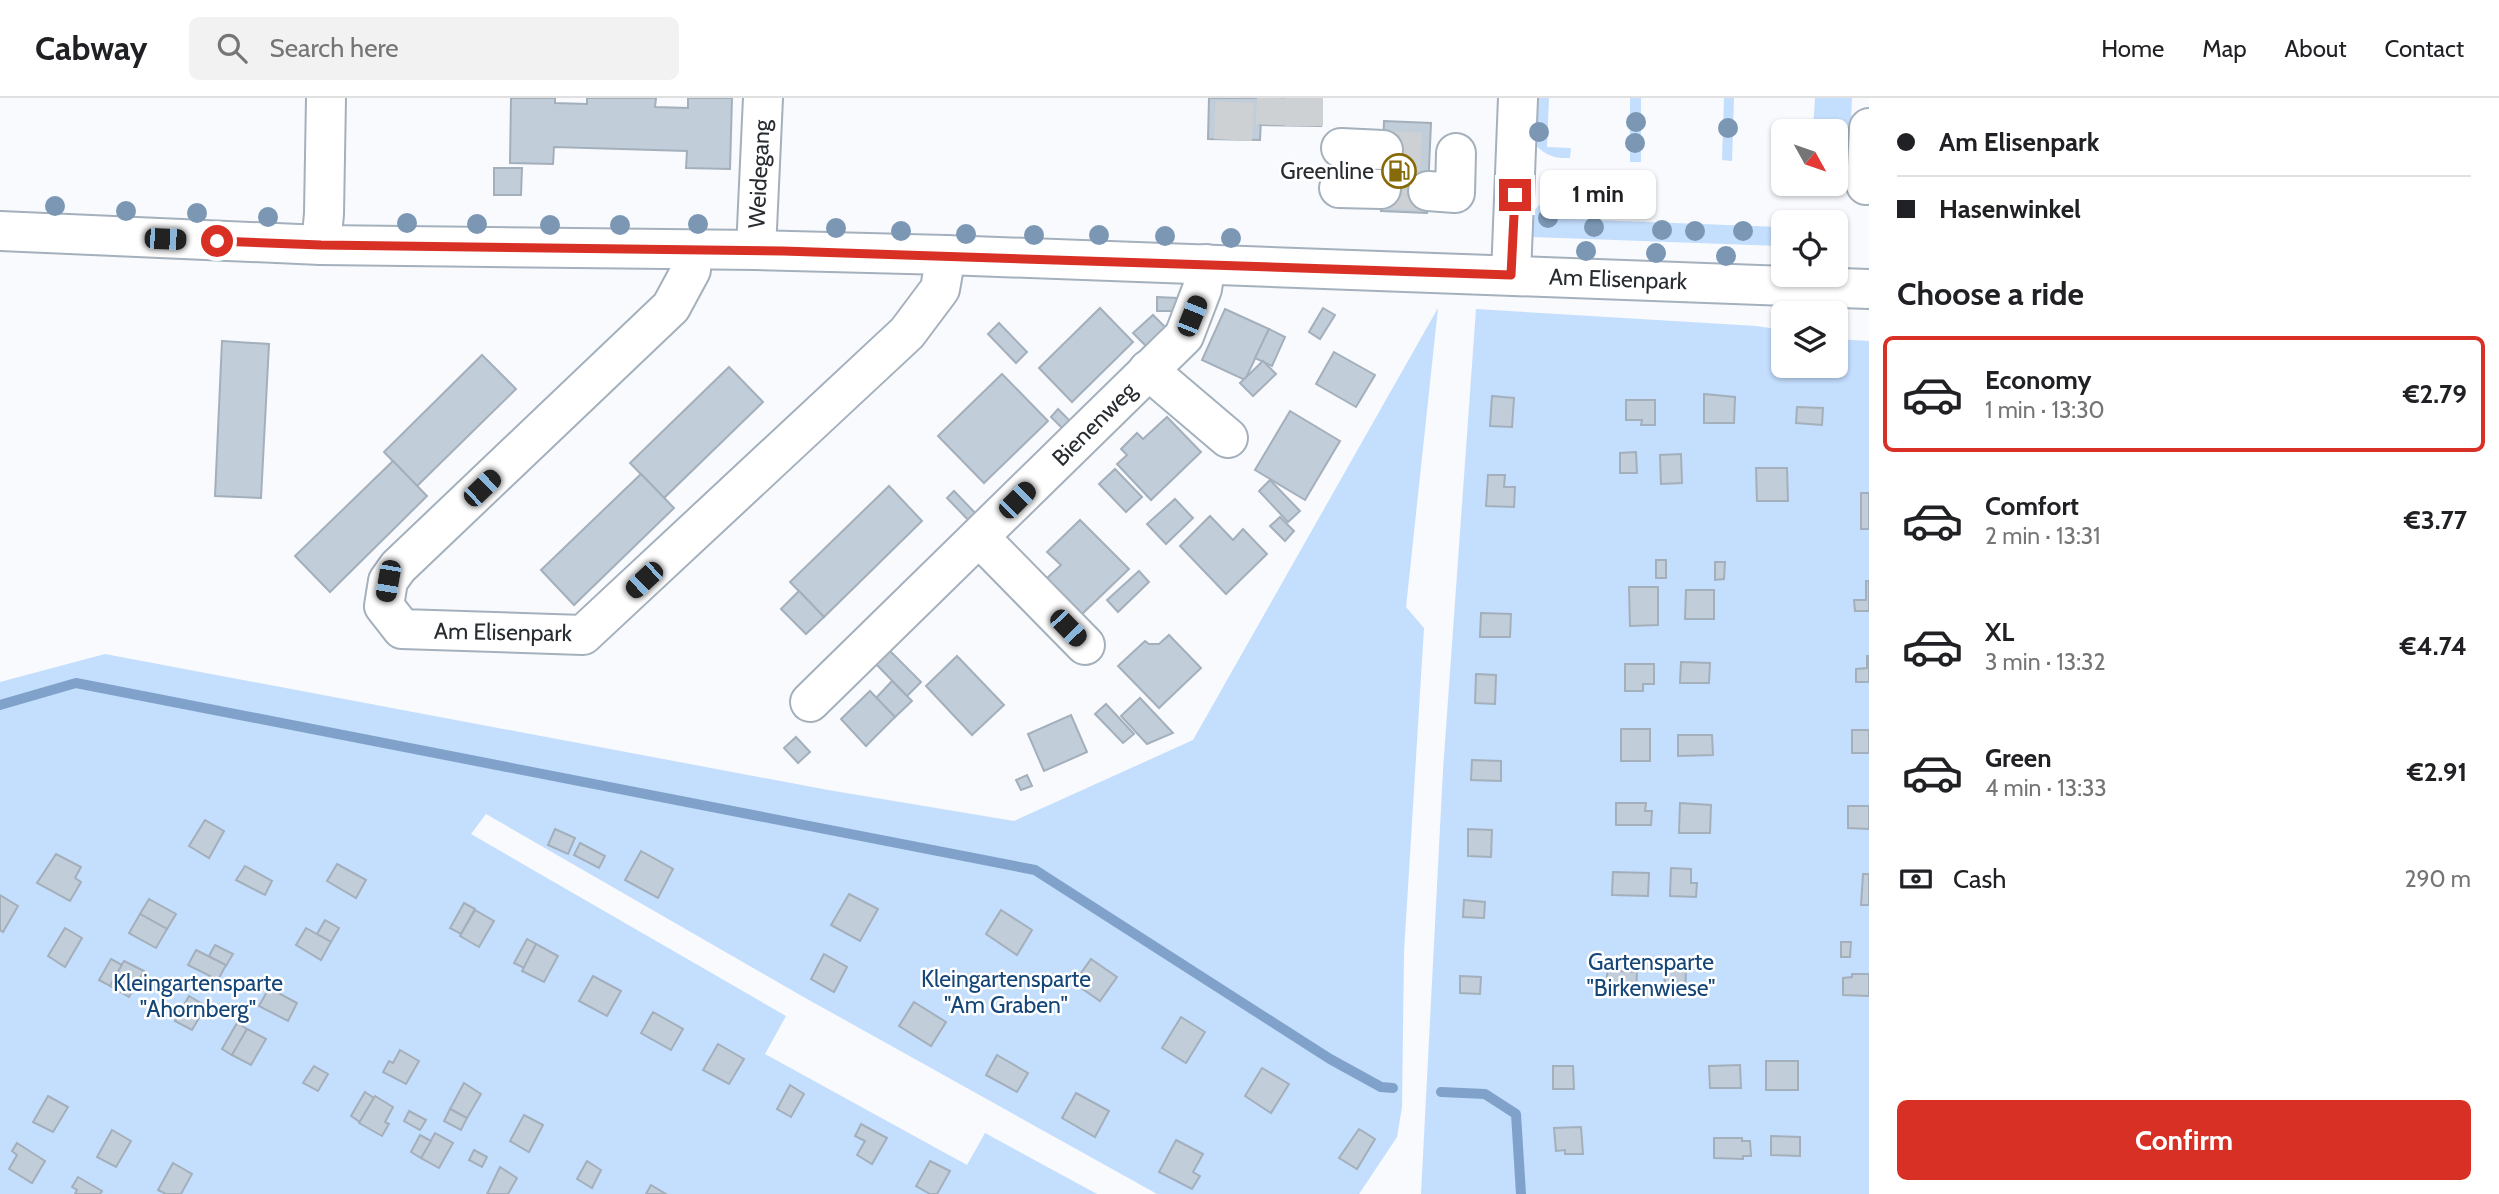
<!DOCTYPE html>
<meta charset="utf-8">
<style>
:root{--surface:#fff;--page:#f2f2f2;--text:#202124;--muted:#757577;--line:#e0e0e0;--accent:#d93025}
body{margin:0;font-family:Cabin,sans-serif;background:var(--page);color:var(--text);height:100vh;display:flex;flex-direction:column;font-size:26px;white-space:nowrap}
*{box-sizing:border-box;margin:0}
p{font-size:23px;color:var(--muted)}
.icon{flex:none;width:38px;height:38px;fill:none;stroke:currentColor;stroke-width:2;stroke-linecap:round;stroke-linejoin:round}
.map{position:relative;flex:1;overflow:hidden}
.details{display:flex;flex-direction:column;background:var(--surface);width:630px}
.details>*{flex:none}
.top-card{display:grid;align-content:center;height:154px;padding:0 28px;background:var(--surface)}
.needle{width:46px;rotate:130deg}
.controls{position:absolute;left:1771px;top:21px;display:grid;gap:14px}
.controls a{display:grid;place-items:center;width:77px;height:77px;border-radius:10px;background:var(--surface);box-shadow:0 2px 5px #0004;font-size:35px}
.end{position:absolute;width:32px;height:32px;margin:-16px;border:9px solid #d93025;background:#fff;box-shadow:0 0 0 4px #fff}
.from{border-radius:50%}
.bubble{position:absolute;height:49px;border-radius:10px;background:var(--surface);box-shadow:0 2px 5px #0004;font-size:23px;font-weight:700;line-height:49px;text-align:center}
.car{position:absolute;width:21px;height:42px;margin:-21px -10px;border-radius:9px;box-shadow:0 0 5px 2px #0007;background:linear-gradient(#222 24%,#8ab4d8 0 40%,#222 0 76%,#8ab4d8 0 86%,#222 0)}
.top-card b{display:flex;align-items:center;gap:24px;height:66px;font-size:26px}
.top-card b+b{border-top:2px solid var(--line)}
.top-card i{width:18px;height:18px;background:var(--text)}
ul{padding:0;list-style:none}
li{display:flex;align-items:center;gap:21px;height:116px;margin:0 14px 10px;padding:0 14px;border:4px solid transparent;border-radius:10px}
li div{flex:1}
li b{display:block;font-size:26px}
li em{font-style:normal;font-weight:700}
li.selected{border-color:var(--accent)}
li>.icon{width:63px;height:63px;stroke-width:1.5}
h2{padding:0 28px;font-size:32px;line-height:84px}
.pay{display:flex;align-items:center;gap:18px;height:77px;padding:0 28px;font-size:26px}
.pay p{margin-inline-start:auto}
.cta{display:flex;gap:14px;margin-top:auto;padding:14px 28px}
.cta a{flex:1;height:80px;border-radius:10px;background:var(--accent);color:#fff;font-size:28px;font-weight:700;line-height:80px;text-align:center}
header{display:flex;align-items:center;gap:42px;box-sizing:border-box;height:98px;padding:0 35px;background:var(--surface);border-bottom:2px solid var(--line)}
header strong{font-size:33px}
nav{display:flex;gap:38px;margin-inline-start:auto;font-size:24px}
.search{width:490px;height:63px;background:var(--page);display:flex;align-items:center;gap:18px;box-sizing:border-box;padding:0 24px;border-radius:10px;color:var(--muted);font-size:26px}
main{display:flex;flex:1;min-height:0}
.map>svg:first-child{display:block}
.green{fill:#c4defd}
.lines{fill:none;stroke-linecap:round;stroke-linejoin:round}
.stream{stroke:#80a2ca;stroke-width:10}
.building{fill:#c2cdda;stroke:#a4afbc;stroke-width:2}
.minor-tunnel{stroke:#ced1d4;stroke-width:38;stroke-dasharray:38 19;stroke-linecap:butt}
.minor-casing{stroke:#a5b0bd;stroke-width:42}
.minor{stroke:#fff;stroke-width:38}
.tree{fill:#7b97b4}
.route{stroke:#d93025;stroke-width:9}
.labels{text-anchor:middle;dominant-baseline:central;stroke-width:5;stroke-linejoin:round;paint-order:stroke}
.poi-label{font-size:23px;fill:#272c31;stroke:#fff;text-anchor:end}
.street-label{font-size:23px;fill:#272c31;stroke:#fff}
.park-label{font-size:23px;fill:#154678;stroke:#fff}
</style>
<header>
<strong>Cabway</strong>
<div class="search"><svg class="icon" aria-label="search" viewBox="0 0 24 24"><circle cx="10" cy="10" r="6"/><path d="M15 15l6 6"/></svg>Search here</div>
<nav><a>Home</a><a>Map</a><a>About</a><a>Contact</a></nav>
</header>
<main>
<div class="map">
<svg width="1869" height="1096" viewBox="0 0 1869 1096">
<rect width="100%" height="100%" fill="#f8fafd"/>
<g class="green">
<path d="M1530,0H1549L1547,49L1571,50L1570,60C1553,61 1544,56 1532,44Z"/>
<rect x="1630" y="0" width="11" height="64"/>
<path d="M1724,0H1734L1732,63L1722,62Z"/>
<path d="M1815,0H1852L1849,69L1836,68V33H1813Z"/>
<path d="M1569,97L1568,121L1783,129V148L1532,139C1526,109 1541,102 1569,97Z"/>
<path d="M1438,210L1406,509L1424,530L1404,854L1402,1009L1397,1039L1359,1096H1157L800,897L486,716L471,736L786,918L765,956L967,1067L985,1035L1097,1096H0V584L105,556L828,692L1014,723L1193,642Z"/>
<path d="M1476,211L1756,228L1783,232V268H1836V241L1869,243V1096H1421L1443,672Z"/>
</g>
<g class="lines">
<g class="stream">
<path d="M0,607L76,585L1035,772L1330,961L1381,989L1393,990"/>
<path d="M1441,994L1485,996L1516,1016L1521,1096"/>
</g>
</g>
<g class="building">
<path d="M511,0H555V5L587,6V0H656L655,9L688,10V0H732L730,71L686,70L687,53L554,49L553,66L510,65Z"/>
<path d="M1209,0H1262L1260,42L1208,41Z"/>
<path d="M1262,0H1322L1321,28L1260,27Z"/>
<path d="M1384,23L1431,25L1427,115L1381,113Z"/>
<path d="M494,70H522L521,97H494Z"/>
<path d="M1157,199L1177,200V213H1157Z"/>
<path d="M1100,210L1133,244L1072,304L1039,270Z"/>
<path d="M1323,210L1335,217L1320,241L1309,234Z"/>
<path d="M1225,211L1269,231L1245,282L1202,262Z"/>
<path d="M1153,217L1170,234L1151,253L1133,235Z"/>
<path d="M999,225L1027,254L1016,265L988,236Z"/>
<path d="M1269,231L1285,239L1272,268L1255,260Z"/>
<path d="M222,243L269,246L261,400L215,398Z"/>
<path d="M1334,254L1375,277L1356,309L1316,286Z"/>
<path d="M482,257L516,291L417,388L384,354Z"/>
<path d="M1263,263L1276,276L1253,298L1240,285Z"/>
<path d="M729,269L763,304L664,400L630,365Z"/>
<path d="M1002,276L1048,323L984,385L938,338Z"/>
<path d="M1704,296L1735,299L1734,325H1704Z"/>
<path d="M1492,298L1514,300L1512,329L1490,328Z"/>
<path d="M1626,302H1655V327H1641L1642,322H1626Z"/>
<path d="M1797,309L1823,310L1822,327L1796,325Z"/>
<path d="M1058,311L1075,328L1068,336L1051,319Z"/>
<path d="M1290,313L1340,343L1305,402L1255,372Z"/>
<path d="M1167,319L1201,354L1151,402L1117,366L1127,357L1121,351L1137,335L1143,341Z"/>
<path d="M1636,354L1637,375H1620V355Z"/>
<path d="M1681,356L1682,385L1661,386L1660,357Z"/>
<path d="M393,363L427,398L330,494L295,458Z"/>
<path d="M1756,370H1787L1788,403H1757Z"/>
<path d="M1115,371L1142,399L1126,414L1099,386Z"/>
<path d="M641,376L674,410L574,507L541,472Z"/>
<path d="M1488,377H1505L1504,389H1515L1514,409L1486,408Z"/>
<path d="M1270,382L1300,413L1288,424L1259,393Z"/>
<path d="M889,388L922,423L824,519L790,484Z"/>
<path d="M954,393L981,421L974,428L947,400Z"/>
<rect x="1861" y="395" width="8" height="36"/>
<path d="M1175,401L1193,420L1166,446L1147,426Z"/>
<path d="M1210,418L1233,442L1243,431L1267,456L1226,496L1180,448Z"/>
<path d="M1280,419L1294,433L1285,443L1270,428Z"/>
<path d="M1080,422L1129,471L1081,517L1046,481L1061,467L1047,454Z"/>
<rect x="1656" y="462" width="10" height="18"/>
<path d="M1715,464H1725L1724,481L1715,482Z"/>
<path d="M1139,473L1149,484L1118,514L1107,502Z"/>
<path d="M1866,483H1869V513H1855L1854,502H1866Z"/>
<path d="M1629,489H1658V527L1630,528Z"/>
<path d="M1686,492H1714V521H1685Z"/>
<path d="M799,493L824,519L806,536L781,511Z"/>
<path d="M1481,515L1511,516L1510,539H1480Z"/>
<path d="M1169,537L1201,570L1159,610L1118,568L1145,543L1149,546H1159Z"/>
<path d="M890,553L921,584L907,598L876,566Z"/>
<path d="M957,558L1004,607L972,637L926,588Z"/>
<path d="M1867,558H1869V584H1856V571L1867,570Z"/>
<path d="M1681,564L1710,565L1709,585H1680Z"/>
<path d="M1625,566H1654V586H1643V593H1625Z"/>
<path d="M1476,576L1496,577L1495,606L1475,605Z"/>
<path d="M892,583L912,603L895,619L876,600Z"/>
<path d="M870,593L895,619L866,648L841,621Z"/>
<path d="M1140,600L1173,635L1147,646L1121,618Z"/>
<path d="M1106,606L1134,636L1123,645L1095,616Z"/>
<path d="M1071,617L1087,654L1044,673L1028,636Z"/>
<rect x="1621" y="631" width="29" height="32"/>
<rect x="1852" y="632" width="17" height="23"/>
<path d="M1678,637H1712L1713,657L1678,658Z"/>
<path d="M796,639L810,654L798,665L784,650Z"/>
<path d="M1472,662L1501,663V683L1471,682Z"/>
<path d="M1027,677L1032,688L1021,692L1016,682Z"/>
<path d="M1616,705H1646L1645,713H1652L1651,727H1616Z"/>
<path d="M1680,705L1711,707L1710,735H1679Z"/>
<path d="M1848,708H1869V731L1848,730Z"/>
<path d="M205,722L224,733L209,760L189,748Z"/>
<path d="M555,731L575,740L568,756L548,747Z"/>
<path d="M1468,731L1492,732L1491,759L1468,758Z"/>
<path d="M580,745L605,758L599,770L574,757Z"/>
<path d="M641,753L673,771L658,800L625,782Z"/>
<path d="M56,756L81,769L75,780L81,784L70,803L37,785Z"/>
<path d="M337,766L366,782L356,800L327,783Z"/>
<path d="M245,768L272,783L265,797L236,782Z"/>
<path d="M1671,770L1691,771V785H1697L1696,799L1670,798Z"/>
<path d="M1613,774L1649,775L1648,798L1612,797Z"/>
<path d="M1863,776H1869V807H1861Z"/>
<path d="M849,796L878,811L860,843L831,827Z"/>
<path d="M0,797L18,808L3,834L0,832Z"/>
<path d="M149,801L176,816L167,831L140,816Z"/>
<path d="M1464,802L1485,804L1484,820L1463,819Z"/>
<path d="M464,805L475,811L461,836L450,830Z"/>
<path d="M475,812L494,823L479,849L460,838Z"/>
<path d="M1001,812L1032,832L1017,857L986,836Z"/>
<path d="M140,816L167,831L156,850L129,835Z"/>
<path d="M325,822L339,830L331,844L317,836Z"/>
<path d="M65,830L82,840L65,869L48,858Z"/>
<path d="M306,830L331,844L321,862L296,847Z"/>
<path d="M527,841L536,846L524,870L514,865Z"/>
<path d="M1841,844H1851L1850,859H1841Z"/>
<path d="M536,846L558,858L544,884L522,873Z"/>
<path d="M215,847L233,856L226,868L209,858Z"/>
<path d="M196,852L226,867L218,882L188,867Z"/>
<path d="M824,856L847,869L834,894L811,881Z"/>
<path d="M111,861L122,867L110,888L99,882Z"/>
<path d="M1091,861L1117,879L1100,903L1074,885Z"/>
<path d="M124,863L144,873L129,899L110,888Z"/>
<path d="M1608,865L1618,866V873L1637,874L1636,894L1606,892Z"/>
<path d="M1665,871L1686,873L1685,896L1664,895Z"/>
<path d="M1852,876H1869V898L1843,897V880L1852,879Z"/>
<path d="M593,878L621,893L607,918L579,903Z"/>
<path d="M1460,878L1481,879L1480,896L1460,895Z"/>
<path d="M269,890L297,905L288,923L259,908Z"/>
<path d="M189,898L206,908L192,932L175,923Z"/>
<path d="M914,904L946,924L931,948L899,928Z"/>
<path d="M653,914L683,931L671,952L641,935Z"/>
<path d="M1181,919L1205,934L1186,965L1162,950Z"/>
<path d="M237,925L247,931L232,957L222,951Z"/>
<path d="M247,931L266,941L251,967L232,957Z"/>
<path d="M718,946L744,961L729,986L703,972Z"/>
<path d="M400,952L419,963L406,986L383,974L389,963L393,965Z"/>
<path d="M997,957L1028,975L1017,994L986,977Z"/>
<rect x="1766" y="963" width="32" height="29"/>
<path d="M1740,967L1741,990H1710L1709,968Z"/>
<path d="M314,968L328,976L318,993L303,985Z"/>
<path d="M1553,968H1573L1574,991H1553Z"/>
<path d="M1262,970L1289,986L1271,1015L1245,998Z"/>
<path d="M464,985L481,996L467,1020L450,1011Z"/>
<path d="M790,987L804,996L791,1019L777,1011Z"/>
<path d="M365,994L374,1000L360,1024L351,1018Z"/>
<path d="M1076,995L1109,1013L1095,1039L1062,1020Z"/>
<path d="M48,998L68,1009L53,1034L33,1024Z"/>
<path d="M375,998L393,1009L385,1024L389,1026L382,1038L359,1025Z"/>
<path d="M450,1011L467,1020L461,1032L444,1023Z"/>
<path d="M409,1013L426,1022L420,1032L404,1023Z"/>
<path d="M524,1017L543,1027L529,1054L510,1043Z"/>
<path d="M861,1026L887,1040L872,1066L857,1057L865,1043L855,1038Z"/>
<path d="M1581,1029L1583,1056H1565V1052L1556,1053L1554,1030Z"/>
<path d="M1359,1031L1375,1041L1357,1071L1339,1060Z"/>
<path d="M112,1032L131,1043L116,1069L97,1059Z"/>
<path d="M435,1035L453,1045L439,1070L421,1060Z"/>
<path d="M420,1037L431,1043L421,1060L411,1054Z"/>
<path d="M1771,1038L1800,1039V1058L1771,1057Z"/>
<path d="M1714,1040H1742V1043H1750L1751,1058H1743V1061L1714,1060Z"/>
<path d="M1176,1042L1203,1056L1193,1074L1200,1078L1192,1091L1159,1074Z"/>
<path d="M17,1045L45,1063L32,1085L9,1071L17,1057L12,1053Z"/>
<path d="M474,1052L487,1059L482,1069L469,1062Z"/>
<path d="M587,1063L601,1072L592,1090L577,1081Z"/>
<path d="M930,1063L950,1073L937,1096H930L916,1088Z"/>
<path d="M173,1065L192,1076L181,1096H166L158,1092Z"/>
<path d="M500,1069L517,1080L508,1096H487Z"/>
<path d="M78,1079L102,1093L100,1096H75L77,1092L72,1089Z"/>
<path d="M651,1087L666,1096H646Z"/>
</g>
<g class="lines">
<g class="minor-tunnel">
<path d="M1304,0V28"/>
<path d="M1275,27L1276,0"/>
<path d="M1233,42L1235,0"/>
<path d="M1383,52L1430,54"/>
<path d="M1381,91L1428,93"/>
</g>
<g class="minor-casing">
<g id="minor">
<path d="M1341,50L1383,52"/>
<path d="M1866,87L1869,30"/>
<path d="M1339,90L1381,91"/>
<path d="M1428,93L1455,95L1456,55"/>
<path d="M0,133L321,147L756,152L946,157L1869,191"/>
<path d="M321,147L324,116L326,0"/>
<path d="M692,152L691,172L671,209L398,469L388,483L384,508L402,531L583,537L907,235L940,191L946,157"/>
<path d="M756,152L763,0"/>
<path d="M1511,177L1518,0"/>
<path d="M1148,272L1228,340"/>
<path d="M979,439L1085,547"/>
<path d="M810,604L1184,238L1202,191L1206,166"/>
</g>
</g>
<use href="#minor" class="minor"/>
</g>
<g class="tree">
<circle cx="1636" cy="24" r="10"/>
<circle cx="1728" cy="30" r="10"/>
<circle cx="1539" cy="34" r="10"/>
<circle cx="1635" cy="45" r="10"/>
<circle cx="55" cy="108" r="10"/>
<circle cx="126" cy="113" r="10"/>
<circle cx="197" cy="115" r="10"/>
<circle cx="268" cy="119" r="10"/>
<circle cx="1548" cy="120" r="10"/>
<circle cx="407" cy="125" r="10"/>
<circle cx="477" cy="126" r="10"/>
<circle cx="698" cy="126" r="10"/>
<circle cx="550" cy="127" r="10"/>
<circle cx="620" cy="127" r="10"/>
<circle cx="1594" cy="129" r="10"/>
<circle cx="836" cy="130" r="10"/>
<circle cx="1662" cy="132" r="10"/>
<circle cx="901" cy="133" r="10"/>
<circle cx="1695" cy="133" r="10"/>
<circle cx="1743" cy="133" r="10"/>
<circle cx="966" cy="136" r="10"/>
<circle cx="1034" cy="137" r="10"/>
<circle cx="1099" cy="137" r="10"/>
<circle cx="1165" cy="138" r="10"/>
<circle cx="1231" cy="140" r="10"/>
<circle cx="1586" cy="153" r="10"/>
<circle cx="1656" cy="155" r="10"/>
<circle cx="1726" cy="158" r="10"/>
</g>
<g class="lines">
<path class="route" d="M217,143L321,147L783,153L1511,177L1515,97"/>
</g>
<defs>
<g id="fuel-ring" transform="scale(1.75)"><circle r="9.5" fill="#fff" stroke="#886b09" stroke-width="1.5"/><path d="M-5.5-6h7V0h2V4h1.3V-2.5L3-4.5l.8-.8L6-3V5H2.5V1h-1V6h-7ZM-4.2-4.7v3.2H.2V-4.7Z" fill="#886b09"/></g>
</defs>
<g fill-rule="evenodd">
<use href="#fuel-ring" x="1399" y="73"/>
</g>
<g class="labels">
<g class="poi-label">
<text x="1374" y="73">Greenline</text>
</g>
<g class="street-label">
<text transform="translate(759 76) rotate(-87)">Weidegang</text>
<text transform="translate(1618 181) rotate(2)">Am Elisenpark</text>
<text transform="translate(1094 326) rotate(-45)">Bienenweg</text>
<text transform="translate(503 534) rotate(1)">Am Elisenpark</text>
</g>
<g class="park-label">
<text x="1651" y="864">Gartensparte<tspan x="1651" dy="26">"Birkenwiese"</tspan></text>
<text x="1006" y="881">Kleingartensparte<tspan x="1006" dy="26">"Am Graben"</tspan></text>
<text x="198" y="885">Kleingartensparte<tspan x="198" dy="26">"Ahornberg"</tspan></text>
</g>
</g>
</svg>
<div class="controls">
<a><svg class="needle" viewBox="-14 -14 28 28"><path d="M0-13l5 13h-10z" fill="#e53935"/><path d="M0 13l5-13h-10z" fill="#757577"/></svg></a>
<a><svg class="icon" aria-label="locate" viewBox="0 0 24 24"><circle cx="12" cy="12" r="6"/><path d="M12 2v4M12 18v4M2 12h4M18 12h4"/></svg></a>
<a><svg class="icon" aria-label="layers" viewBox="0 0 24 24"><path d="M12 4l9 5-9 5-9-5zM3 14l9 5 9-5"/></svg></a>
</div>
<i class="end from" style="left:217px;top:143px"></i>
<i class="end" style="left:1515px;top:97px"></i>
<div class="bubble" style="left:1540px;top:72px;width:116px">1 min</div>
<i class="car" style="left:165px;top:141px;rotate:92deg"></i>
<i class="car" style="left:1192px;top:218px;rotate:22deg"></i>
<i class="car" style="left:482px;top:390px;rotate:46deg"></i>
<i class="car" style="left:1017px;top:402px;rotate:45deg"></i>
<i class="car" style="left:644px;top:482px;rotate:227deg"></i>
<i class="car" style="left:388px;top:483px;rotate:190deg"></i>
<i class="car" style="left:1068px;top:530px;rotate:136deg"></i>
</div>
<section class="details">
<div class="top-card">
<b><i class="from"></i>Am Elisenpark</b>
<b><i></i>Hasenwinkel</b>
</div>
<h2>Choose a ride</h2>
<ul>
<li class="selected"><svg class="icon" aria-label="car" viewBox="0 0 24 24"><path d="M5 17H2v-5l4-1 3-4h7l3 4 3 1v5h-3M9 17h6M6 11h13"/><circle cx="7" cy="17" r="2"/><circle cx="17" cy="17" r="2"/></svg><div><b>Economy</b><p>1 min · 13:30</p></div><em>€2.79</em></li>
<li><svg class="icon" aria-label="car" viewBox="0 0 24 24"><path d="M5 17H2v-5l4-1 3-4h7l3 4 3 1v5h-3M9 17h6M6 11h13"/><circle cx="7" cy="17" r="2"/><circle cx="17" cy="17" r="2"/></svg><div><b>Comfort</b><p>2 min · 13:31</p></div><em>€3.77</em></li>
<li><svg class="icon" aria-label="car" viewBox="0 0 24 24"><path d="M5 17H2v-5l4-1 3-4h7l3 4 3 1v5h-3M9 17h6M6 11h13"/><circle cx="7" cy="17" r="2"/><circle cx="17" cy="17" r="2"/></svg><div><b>XL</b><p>3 min · 13:32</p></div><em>€4.74</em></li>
<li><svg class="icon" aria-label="car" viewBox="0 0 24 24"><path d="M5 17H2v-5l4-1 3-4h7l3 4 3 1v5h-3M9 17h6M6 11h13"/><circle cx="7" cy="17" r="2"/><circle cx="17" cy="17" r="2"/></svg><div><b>Green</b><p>4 min · 13:33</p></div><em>€2.91</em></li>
</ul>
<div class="pay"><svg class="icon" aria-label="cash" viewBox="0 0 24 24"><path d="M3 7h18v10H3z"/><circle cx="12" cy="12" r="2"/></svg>Cash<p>290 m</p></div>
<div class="cta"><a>Confirm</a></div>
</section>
</main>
